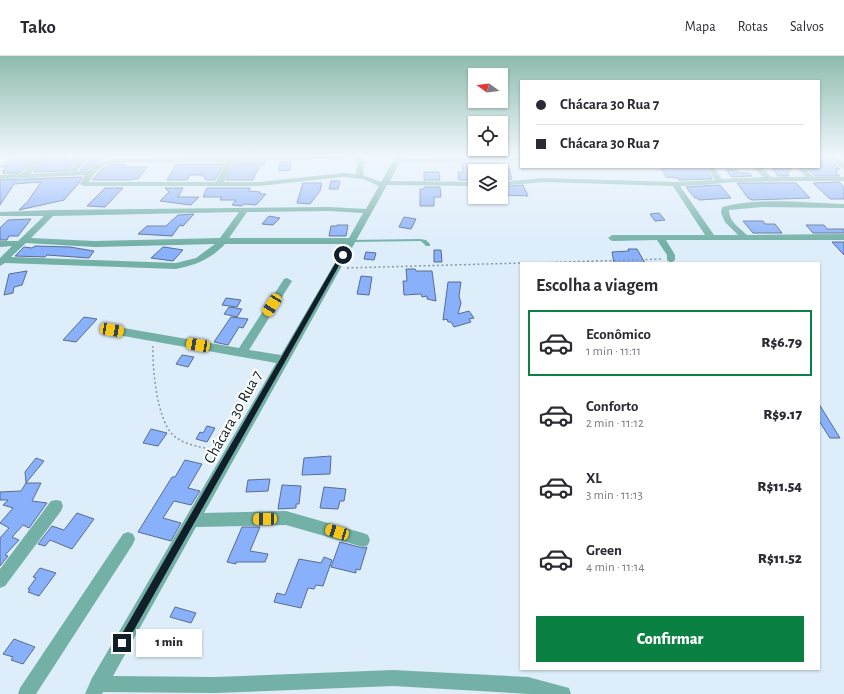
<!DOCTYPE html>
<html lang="pt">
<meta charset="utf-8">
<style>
:root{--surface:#fff;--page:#f7f7f7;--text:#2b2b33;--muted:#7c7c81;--line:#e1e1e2;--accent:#0b8043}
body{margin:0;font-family:"Alegreya Sans",sans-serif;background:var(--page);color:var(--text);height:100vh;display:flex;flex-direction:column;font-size:15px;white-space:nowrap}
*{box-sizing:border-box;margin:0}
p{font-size:13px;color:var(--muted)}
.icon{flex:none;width:22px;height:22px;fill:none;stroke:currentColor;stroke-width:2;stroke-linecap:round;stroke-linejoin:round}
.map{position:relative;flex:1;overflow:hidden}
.details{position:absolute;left:520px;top:206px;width:300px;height:408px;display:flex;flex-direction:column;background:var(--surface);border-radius:0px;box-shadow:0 1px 3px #0004}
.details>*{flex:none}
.guide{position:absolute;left:520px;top:24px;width:300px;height:88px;border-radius:0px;box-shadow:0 1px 3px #0004;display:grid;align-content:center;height:88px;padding:0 16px;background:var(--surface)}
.needle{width:26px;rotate:285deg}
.fabs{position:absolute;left:468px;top:12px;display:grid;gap:8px}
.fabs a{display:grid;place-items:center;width:40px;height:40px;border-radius:0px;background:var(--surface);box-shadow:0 1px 3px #0004;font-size:20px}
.end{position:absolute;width:18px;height:18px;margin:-9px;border:5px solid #101f2a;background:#fff;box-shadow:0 0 0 2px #fff}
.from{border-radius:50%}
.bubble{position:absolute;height:28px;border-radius:0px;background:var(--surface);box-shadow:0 1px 3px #0004;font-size:13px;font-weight:800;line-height:28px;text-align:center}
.car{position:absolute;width:12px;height:24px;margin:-12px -6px;border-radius:5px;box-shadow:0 0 3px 1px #0007;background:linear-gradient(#f5c518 24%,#345 0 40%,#f5c518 0 76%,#345 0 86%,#f5c518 0)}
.guide b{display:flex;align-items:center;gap:14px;height:38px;font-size:15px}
.guide b+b{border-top:1px solid var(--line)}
.guide i{width:10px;height:10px;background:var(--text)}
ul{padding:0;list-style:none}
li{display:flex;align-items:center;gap:12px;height:66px;margin:0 8px 6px;padding:0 8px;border:2px solid transparent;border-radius:0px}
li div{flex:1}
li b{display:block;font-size:15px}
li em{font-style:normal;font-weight:800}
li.current{border-color:var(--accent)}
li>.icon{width:36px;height:36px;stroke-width:1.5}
h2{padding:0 16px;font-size:18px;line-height:48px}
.action{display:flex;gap:8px;margin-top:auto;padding:8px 16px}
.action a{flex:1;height:46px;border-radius:0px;background:var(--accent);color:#fff;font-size:16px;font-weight:800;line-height:46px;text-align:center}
header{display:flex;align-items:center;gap:24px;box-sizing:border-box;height:56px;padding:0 20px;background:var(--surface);border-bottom:1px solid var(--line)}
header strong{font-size:19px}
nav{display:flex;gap:22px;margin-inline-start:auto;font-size:14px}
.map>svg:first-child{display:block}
.building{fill:#89b0fa;stroke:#596c90}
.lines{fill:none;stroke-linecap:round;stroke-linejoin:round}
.path{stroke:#8897a4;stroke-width:1.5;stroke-dasharray:2 2.5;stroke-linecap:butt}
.lane{fill:#73b0a6;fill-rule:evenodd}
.street{fill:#73b0a6;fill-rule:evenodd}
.route{fill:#101f2a}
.labels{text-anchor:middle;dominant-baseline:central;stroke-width:4;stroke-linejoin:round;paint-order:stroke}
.street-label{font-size:16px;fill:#101f2a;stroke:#fff}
</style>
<header>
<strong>Tako</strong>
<nav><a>Mapa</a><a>Rotas</a><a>Salvos</a></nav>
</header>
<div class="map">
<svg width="844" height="638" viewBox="0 0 844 638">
<rect width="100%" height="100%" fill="#ddedfa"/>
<g class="building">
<path d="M14,100H38L20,117H3L5,115H2L8,111H1Z"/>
<path d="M48,100H67L64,104H78L67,115L34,116Z"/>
<path d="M94,100H105L88,114H80Z"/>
<path d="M819,100H827L840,113H835L838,115H835L840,120H815L806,111H823L819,107Z"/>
<path d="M291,105L290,114L279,115L280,106Z"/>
<path d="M265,106L264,109H260L253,124H226L234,107Z"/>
<path d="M462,107H498L500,115H475V122H467L468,124H459L458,116H463Z"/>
<path d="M112,108H126L124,111H147L138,123H132L130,124H92L101,114Z"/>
<path d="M185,108H224L215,124H206L203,119H190L187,124H167L176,109Z"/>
<path d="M661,111H705L712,123L679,124L677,122L666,121Z"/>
<path d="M501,112H509L512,123L501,124Z"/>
<path d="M772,112H792L787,117L789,120H778Z"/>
<path d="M726,114H736L739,117H749L752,120L732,121Z"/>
<path d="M424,116H439L440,124H424Z"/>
<path d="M82,121L79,127L64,144L19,154L28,145L41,126L14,128L0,149V124Z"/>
<path d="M331,125H340L338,133H329Z"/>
<path d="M839,126L844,131V143H830L813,127Z"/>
<path d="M303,127H322L320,135L310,148L297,147Z"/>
<path d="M737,127H796L810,142L752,144L748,142Z"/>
<path d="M523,129L528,140L501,139V131Z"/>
<path d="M720,129L731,142L699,144L697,142H695L686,131Z"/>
<path d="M424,131H440L441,141H434V150H420V133H424Z"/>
<path d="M105,132H123L105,151L87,150Z"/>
<path d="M165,132H183L178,141H199L191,149L160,145L169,136Z"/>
<path d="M207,132H250L249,135L260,136V138H266L256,149L244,148L242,150L232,149L236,144H220L222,141H203Z"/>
<path d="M659,157L665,164L655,165L650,158Z"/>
<path d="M194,158L183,170L180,169L172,180L138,178L147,170H166L178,159Z"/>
<path d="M269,160L280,162L273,169L262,168Z"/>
<path d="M404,161L416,163L411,173L399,171Z"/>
<path d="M31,163L18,180H9L7,184H0V172L8,164Z"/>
<path d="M743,165H763L765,168H775L782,177H753Z"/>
<path d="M337,169H348L346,180H329L331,170H337Z"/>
<path d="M806,169H824L827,173H844V177H813Z"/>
<path d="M832,186H844V199Z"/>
<path d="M35,190L70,191L94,195L89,202L47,199L45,201L15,200L24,191L32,192Z"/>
<path d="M163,191H164L183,194L173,205L151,202Z"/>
<path d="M628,193H637L645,207H614L612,196L629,195Z"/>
<path d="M434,194H441L442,206H434Z"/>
<path d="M366,196L376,197L374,204L364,203Z"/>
<path d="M406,213H415L416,215H432L436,245L427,243V240L422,241L421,238L404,239L403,225H407Z"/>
<path d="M27,215L22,229L14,231L13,237L4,239L9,218Z"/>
<path d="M361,220L372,221L369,239L357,238Z"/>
<path d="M448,226H461L459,240L461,247L458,258L469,255L474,262L469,263L471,266L454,271L451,266H448L447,263L443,264Z"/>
<path d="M226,242L241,244L237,251L222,249Z"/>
<path d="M229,251L242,253L237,261L224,258Z"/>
<path d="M84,261L97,263L76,286L63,284Z"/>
<path d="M231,261L248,263L243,272L239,271L228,289L214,286Z"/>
<path d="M182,299L194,301L188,311L176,308Z"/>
<path d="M819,348L840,382H830L819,365Z"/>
<path d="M207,370L215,372L207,386L196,383L200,376L203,377Z"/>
<path d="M151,373L167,377L158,390L143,387Z"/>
<path d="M331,400L330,418L302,419L304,402Z"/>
<path d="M36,402L44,405L26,427H41L32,445L47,447L29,472L23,469L12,481L19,484L5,499L8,500L0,510V482L9,472L0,467L13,452L3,449L8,444H0V436L21,435L26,427L25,416Z"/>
<path d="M185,404L202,408L188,432L200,435L191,449L174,445L163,462L181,467L171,485L138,476L172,421H175Z"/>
<path d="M270,423L268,435L246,436L248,424Z"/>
<path d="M282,429L301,430L299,448H296V452L278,453Z"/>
<path d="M324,431L346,433L344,445H340L338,453L320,452Z"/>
<path d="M77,457L94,463L72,493L50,484L45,490L38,488L52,470L64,474Z"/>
<path d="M242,471H260L250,495L268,498L265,506H236V508L227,506Z"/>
<path d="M340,486L363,492L367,491L360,514L356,513V517L331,511Z"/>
<path d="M324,501L332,504L323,530L316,529L314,533L308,532L301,552L274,546L277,537L285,539L299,503L321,507Z"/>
<path d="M40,512L56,517L39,540L28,536L30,534L28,533L36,522L33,521Z"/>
<path d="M175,551L196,557L191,567L170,561Z"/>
<path d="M14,583L35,591L23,608L11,604L13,601L3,598Z"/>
</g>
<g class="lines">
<g class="path">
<path d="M533,207L663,203"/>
<path d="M347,212L521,207"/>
<path d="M153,290C152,311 157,364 173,379C185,390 203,391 219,395"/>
</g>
<path class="lane" d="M420,183L426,184L430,188V190H426L422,186L420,185L350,186L348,185L350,184Z"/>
<g class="street">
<path d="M40,100H47L30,118L68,116L84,100H91L77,115H89L99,107L116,102L347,100L344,102L233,106L224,126H259L343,117L356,118L357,106L351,100H359L364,105L363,119L381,126L396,100H403L402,102L521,101V105L400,106L390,125L475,126V130L387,129L204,457L286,455L363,477L368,479L370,484L368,489L363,491L286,469L196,471L113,620L215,621L393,614L528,621L569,632L571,638H530L393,630L215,637L103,636L102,638H85L92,622L276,307L112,278L108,277L107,274L108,271L112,270L239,292L284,223L287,222L292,225L249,294L281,299L346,188H225C211,203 196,209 176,213L5,207L0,210V202L12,190L0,191V185H18L44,160H0V156L52,154L329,151L366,153L379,130L363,123L343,121L259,130H84L80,128L85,119L0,123V119L21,118ZM116,106H226L216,126H89C94,115 104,108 116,106ZM329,155L363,157L349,182H229L247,156ZM239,156L220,182L95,185L31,182L53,160ZM26,187L95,191L215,188L196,202L176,207L11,201Z"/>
<path d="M828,100H835L844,108V114Z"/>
<path d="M706,111H714L722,123L763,121L753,111H761L771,121H806L796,111H804L814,121H844V125C808,125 772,125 736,126C717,127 699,130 680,130L714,179H738L725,166L721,157L722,151C758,141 807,147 844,148V152L762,151L729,154C729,166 740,172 747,179L844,178V184H666L675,199V204L671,207L667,204V199L657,184L612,185L608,182L612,179H705L673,130L543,126L501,130V126L543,122L675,126L715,124Z"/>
<path d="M56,444L61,445L63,450L61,455L5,530L0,532V513L51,445Z"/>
<path d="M128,476L133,478L135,483L133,488L36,638H18L20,632L123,478Z"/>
</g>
</g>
<linearGradient id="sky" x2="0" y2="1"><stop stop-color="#8ebbae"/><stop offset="0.53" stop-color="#f0f7fd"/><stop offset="1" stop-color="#f0f7fd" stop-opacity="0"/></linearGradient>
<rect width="844" height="189" fill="url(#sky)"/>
<path class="route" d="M343,197L345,199L125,590L122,592L119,590L117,587L119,583L340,199Z"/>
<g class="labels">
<g class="street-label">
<text transform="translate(233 361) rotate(-61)">Chácara 30 Rua 7</text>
</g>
</g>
</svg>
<div class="fabs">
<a><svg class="needle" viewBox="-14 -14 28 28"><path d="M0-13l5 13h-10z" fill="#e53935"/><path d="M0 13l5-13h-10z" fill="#7c7c81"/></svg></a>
<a><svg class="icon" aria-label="locate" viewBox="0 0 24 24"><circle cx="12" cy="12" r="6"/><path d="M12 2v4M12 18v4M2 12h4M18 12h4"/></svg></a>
<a><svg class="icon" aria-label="layers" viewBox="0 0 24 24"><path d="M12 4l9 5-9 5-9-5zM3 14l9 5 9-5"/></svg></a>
</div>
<i class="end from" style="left:343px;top:199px"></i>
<i class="end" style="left:122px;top:587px"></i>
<div class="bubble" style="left:136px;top:573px;width:66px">1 min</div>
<i class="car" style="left:272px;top:249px;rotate:212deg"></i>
<i class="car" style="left:112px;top:274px;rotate:100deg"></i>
<i class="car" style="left:198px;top:289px;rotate:280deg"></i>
<i class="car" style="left:265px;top:463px;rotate:269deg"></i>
<i class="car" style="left:337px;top:476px;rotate:287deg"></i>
<div class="guide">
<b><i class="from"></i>Chácara 30 Rua 7</b>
<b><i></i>Chácara 30 Rua 7</b>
</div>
<section class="details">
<h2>Escolha a viagem</h2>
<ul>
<li class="current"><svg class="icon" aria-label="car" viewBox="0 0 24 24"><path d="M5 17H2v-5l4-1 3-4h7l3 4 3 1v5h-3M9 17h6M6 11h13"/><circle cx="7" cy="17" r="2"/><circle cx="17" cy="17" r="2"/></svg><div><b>Econômico</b><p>1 min · 11:11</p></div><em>R$6.79</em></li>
<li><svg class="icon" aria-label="car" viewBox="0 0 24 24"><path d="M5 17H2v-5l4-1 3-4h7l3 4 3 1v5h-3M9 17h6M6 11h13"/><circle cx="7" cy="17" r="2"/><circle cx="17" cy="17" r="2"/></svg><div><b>Conforto</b><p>2 min · 11:12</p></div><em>R$9.17</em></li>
<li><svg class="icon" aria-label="car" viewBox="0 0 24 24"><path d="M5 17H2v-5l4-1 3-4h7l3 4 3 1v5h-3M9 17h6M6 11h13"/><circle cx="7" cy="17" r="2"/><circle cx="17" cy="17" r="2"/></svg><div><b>XL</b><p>3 min · 11:13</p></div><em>R$11.54</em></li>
<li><svg class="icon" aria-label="car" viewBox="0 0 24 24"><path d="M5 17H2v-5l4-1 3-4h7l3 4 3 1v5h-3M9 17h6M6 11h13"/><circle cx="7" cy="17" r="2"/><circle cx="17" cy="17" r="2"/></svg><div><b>Green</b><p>4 min · 11:14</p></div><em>R$11.52</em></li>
</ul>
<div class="action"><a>Confirmar</a></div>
</section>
</div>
